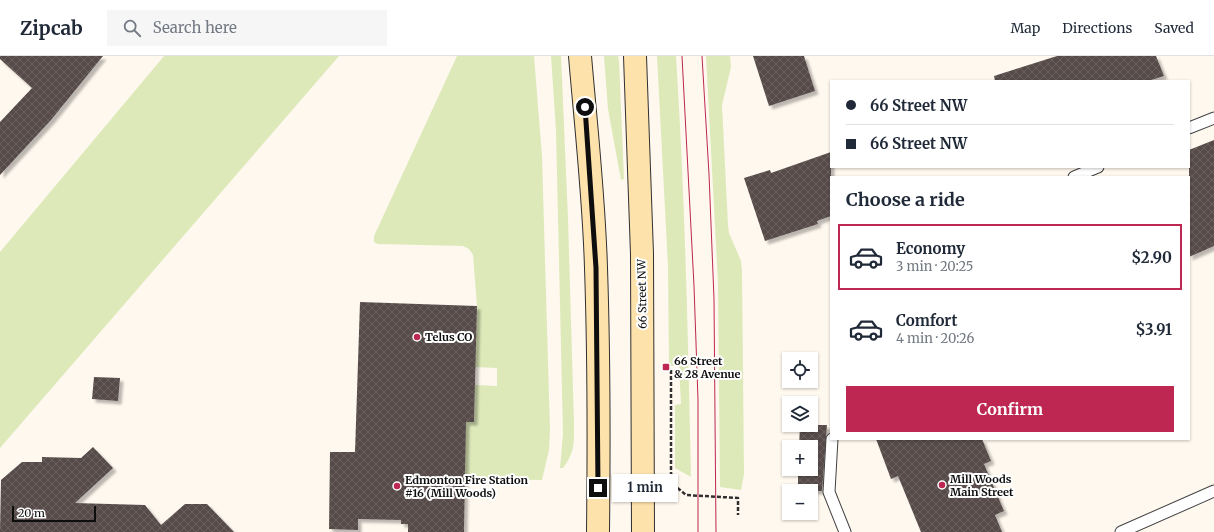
<!DOCTYPE html>
<meta charset="utf-8">
<style>
:root{--surface:#fff;--page:#f6f6f7;--text:#1f2937;--muted:#747a83;--line:#e0e1e3;--accent:#bd2751}
body{margin:0;font-family:Merriweather,serif;background:var(--page);color:var(--text);height:100vh;display:flex;flex-direction:column;font-size:15px;white-space:nowrap}
*{box-sizing:border-box;margin:0}
p{font-size:13px;color:var(--muted)}
.icon{flex:none;width:22px;height:22px;fill:none;stroke:currentColor;stroke-width:2;stroke-linecap:round;stroke-linejoin:round}
.map{position:relative;flex:1;overflow:hidden}
.panel{position:absolute;left:830px;top:120px;width:360px;height:264px;display:flex;flex-direction:column;background:var(--surface);border-radius:0px;box-shadow:0 1px 3px #0004}
.panel>*{flex:none}
.guide{position:absolute;left:830px;top:24px;width:360px;height:88px;border-radius:0px;box-shadow:0 1px 3px #0004;display:grid;align-content:center;height:88px;padding:0 16px;background:var(--surface)}
.controls{position:absolute;left:782px;top:296px;display:grid;gap:8px}
.controls a{display:grid;place-items:center;width:36px;height:36px;border-radius:0px;background:var(--surface);box-shadow:0 1px 3px #0004;font-size:20px}
.scale{position:absolute;left:12px;bottom:10px;width:84px;box-sizing:border-box;padding-left:4px;border:2px solid #0e0e0e;border-top:0;font-size:11px;line-height:14px;white-space:nowrap;color:#0e0e0e;-webkit-text-stroke:3px #fff;paint-order:stroke}
.end{position:absolute;width:18px;height:18px;margin:-9px;border:5px solid #0e0e0e;background:#fff;box-shadow:0 0 0 2px #fff}
.from{border-radius:50%}
.bubble{position:absolute;height:28px;border-radius:0px;background:var(--surface);box-shadow:0 1px 3px #0004;font-size:13px;font-weight:700;line-height:28px;text-align:center}
.guide b{display:flex;align-items:center;gap:14px;height:38px;font-size:15px}
.guide b+b{border-top:1px solid var(--line)}
.guide i{width:10px;height:10px;background:var(--text)}
ul{padding:0;list-style:none}
li{display:flex;align-items:center;gap:12px;height:66px;margin:0 8px 6px;padding:0 8px;border:2px solid transparent;border-radius:0px}
li div{flex:1}
li b{display:block;font-size:15px}
li em{font-style:normal;font-weight:700}
li.active{border-color:var(--accent)}
li>.icon{width:36px;height:36px;stroke-width:1.5}
h2{padding:0 16px;font-size:18px;line-height:48px}
.button{display:flex;gap:8px;margin-top:auto;padding:8px 16px}
.button a{flex:1;height:46px;border-radius:0px;background:var(--accent);color:#fff;font-size:16px;font-weight:700;line-height:46px;text-align:center}
header{display:flex;align-items:center;gap:24px;box-sizing:border-box;height:56px;padding:0 20px;background:var(--surface);border-bottom:1px solid var(--line)}
header strong{font-size:19px}
nav{display:flex;gap:22px;margin-inline-start:auto;font-size:14px}
.search{width:280px;height:36px;background:var(--page);display:flex;align-items:center;gap:10px;box-sizing:border-box;padding:0 14px;border-radius:0px;color:var(--muted);font-size:15px}
.map>svg:first-child{display:block}
.grass{fill:#dde9b9}
.building{fill:url(#building-cross-hatch);filter:url(#shadow)}
.lines{fill:none;stroke-linecap:round;stroke-linejoin:round}
.lane-casing{stroke:#414141;stroke-width:13}
.secondary-casing{stroke:#303030;stroke-width:24}
.path{stroke:#303030;stroke-width:2.5;stroke-dasharray:4 2;stroke-linecap:butt}
.lane{stroke:#fff;stroke-width:11}
.secondary{stroke:#fee2ab;stroke-width:22}
.tram{stroke:#bd2751;stroke-width:1}
.route{stroke:#0e0e0e;stroke-width:5}
.poi-dot{fill:#bd2751;stroke:#fff;stroke-width:1.5}
.labels{text-anchor:middle;dominant-baseline:central;stroke-width:4;stroke-linejoin:round;paint-order:stroke}
.street-label{font-size:11px;fill:#0e0e0e;stroke:#fff}
.poi-label{font-size:11px;font-weight:bold;fill:#0e0e0e;stroke:#fff;text-anchor:start}
</style>
<header>
<strong>Zipcab</strong>
<div class="search"><svg class="icon" aria-label="search" viewBox="0 0 24 24"><circle cx="10" cy="10" r="6"/><path d="M15 15l6 6"/></svg>Search here</div>
<nav><a>Map</a><a>Directions</a><a>Saved</a></nav>
</header>
<div class="map">
<svg width="1214" height="476" viewBox="0 0 1214 476">
<defs>
<pattern id="building-cross-hatch" width="8" height="8" patternUnits="userSpaceOnUse"><rect width="8" height="8" fill="#574c4a"/><path d="M0 0l8 8M0 8l8-8" fill="none" stroke="#6a6160"/></pattern>
<filter id="shadow"><feDropShadow dx="3.5" dy="3.5" stdDeviation="1" flood-color="#0004"/></filter>
</defs>
<rect width="100%" height="100%" fill="#fff8ef"/>
<g class="grass">
<path d="M164,0H339L0,392V196Z"/>
<path d="M457,0H534L542,100L550,374L549,394L542,424L465,423L364,363L474,366L475,329L497,330V312L475,311L477,250L473,199L469,193L463,190L378,188L374,186V180Z"/>
<path d="M551,0H561L568,162L574,367C574,387 575,396 563,412H560L563,378L556,75Z"/>
<path d="M604,0H618L619,5L624,123L621,124L608,53Z"/>
<path d="M657,0H676C685,140 688,280 691,421L675,412V349L681,348L679,310H669L668,211Z"/>
<path d="M706,0H730L731,11L722,49L728,169L729,177L741,205L742,215L744,418L741,434L720,431L718,227Z"/>
</g>
<g class="building">
<path d="M0,0H103L51,64L0,119V66L32,32L0,3Z"/>
<path d="M753,0H804L815,35L769,50Z"/>
<path d="M1057,0H1156L1164,20L1148,25H995L994,20Z"/>
<path d="M1214,84V190L1189,201V94Z"/>
<path d="M831,96V160L817,165L818,168L765,185L744,122L770,114L771,117Z"/>
<path d="M360,246L477,250L474,366H466L464,476H408V468H401V464L358,463V474L329,473L330,396H355Z"/>
<path d="M94,321L120,322L118,345L92,343Z"/>
<path d="M800,369H827L822,435H798V413H811V391H799Z"/>
<path d="M876,383H982L991,405L984,408L1004,455L995,459L1002,476H921L898,420L891,423Z"/>
<path d="M93,391L113,412L75,447L145,449L161,469L185,448H207L234,476H0L1,424L22,406H42V401L81,402Z"/>
</g>
<g class="lines">
<g class="lane-casing">
<g id="lane">
<path d="M1189,72L1214,62"/>
<path d="M1074,121L1098,111"/>
<path d="M832,383L829,436L845,476"/>
<path d="M1121,476L1214,435"/>
</g>
</g>
<g class="secondary-casing">
<g id="secondary">
<path d="M580,0C586,71 594,141 596,212C599,300 599,388 598,476"/>
<path d="M635,0L642,198L643,476"/>
</g>
</g>
<path class="path" d="M671,314V417L674,429L686,439L738,442V459"/>
<use href="#lane" class="lane"/>
<use href="#secondary" class="secondary"/>
<g class="tram">
<path d="M682,0L694,230L698,344V476"/>
<path d="M702,0L709,118L714,243L716,476"/>
</g>
</g>
<g class="lines">
<path class="route" d="M585,51L596,212L598,432"/>
</g>
<g class="poi-dot">
<circle cx="417" cy="281" r="4"/>
<rect x="662" y="307" width="8" height="8" rx="2"/>
<circle cx="942" cy="429" r="4"/>
<circle cx="397" cy="430" r="4"/>
</g>
<g class="labels">
<g class="street-label">
<text transform="translate(642 238) rotate(-91)">66 Street NW</text>
</g>
<g class="poi-label">
<text x="425" y="281">Telus CO</text>
<text x="674" y="305">66 Street<tspan x="674" dy="13">&amp; 28 Avenue</tspan></text>
<text x="950" y="423">Mill Woods<tspan x="950" dy="13">Main Street</tspan></text>
<text x="405" y="424">Edmonton Fire Station<tspan x="405" dy="13">#16 (Mill Woods)</tspan></text>
</g>
</g>
</svg>
<div class="controls">
<a><svg class="icon" aria-label="locate" viewBox="0 0 24 24"><circle cx="12" cy="12" r="6"/><path d="M12 2v4M12 18v4M2 12h4M18 12h4"/></svg></a>
<a><svg class="icon" aria-label="layers" viewBox="0 0 24 24"><path d="M12 4l9 5-9 5-9-5zM3 14l9 5 9-5"/></svg></a>
<a>+</a>
<a>−</a>
</div>
<div class="scale">20 m</div>
<i class="end from" style="left:585px;top:51px"></i>
<i class="end" style="left:598px;top:432px"></i>
<div class="bubble" style="left:612px;top:418px;width:66px">1 min</div>
<div class="guide">
<b><i class="from"></i>66 Street NW</b>
<b><i></i>66 Street NW</b>
</div>
<section class="panel">
<h2>Choose a ride</h2>
<ul>
<li class="active"><svg class="icon" aria-label="car" viewBox="0 0 24 24"><path d="M5 17H2v-5l4-1 3-4h7l3 4 3 1v5h-3M9 17h6M6 11h13"/><circle cx="7" cy="17" r="2"/><circle cx="17" cy="17" r="2"/></svg><div><b>Economy</b><p>3 min · 20:25</p></div><em>$2.90</em></li>
<li><svg class="icon" aria-label="car" viewBox="0 0 24 24"><path d="M5 17H2v-5l4-1 3-4h7l3 4 3 1v5h-3M9 17h6M6 11h13"/><circle cx="7" cy="17" r="2"/><circle cx="17" cy="17" r="2"/></svg><div><b>Comfort</b><p>4 min · 20:26</p></div><em>$3.91</em></li>
</ul>
<div class="button"><a>Confirm</a></div>
</section>
</div>
